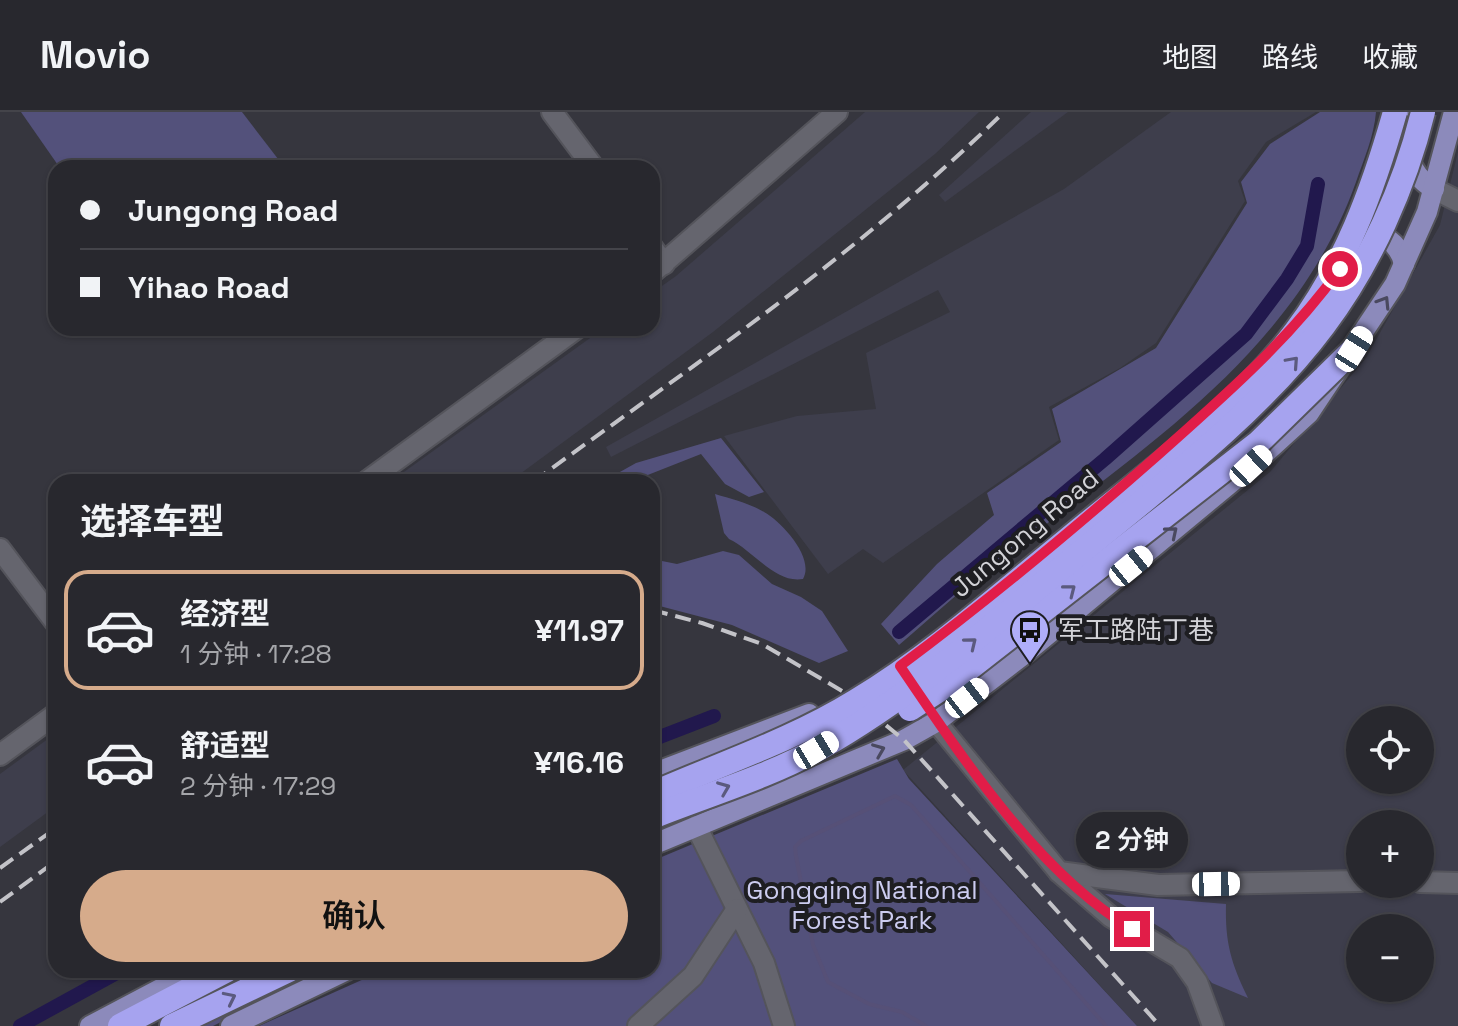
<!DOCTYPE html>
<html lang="zh">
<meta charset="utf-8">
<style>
:root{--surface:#28282e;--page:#303036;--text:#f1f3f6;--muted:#a5a6aa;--line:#44444a;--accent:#d6ab8b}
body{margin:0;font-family:"Space Grotesk","Noto Sans SC",sans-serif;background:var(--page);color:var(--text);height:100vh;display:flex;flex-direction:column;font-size:30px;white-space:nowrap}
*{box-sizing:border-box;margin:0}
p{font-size:26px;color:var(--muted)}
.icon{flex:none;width:44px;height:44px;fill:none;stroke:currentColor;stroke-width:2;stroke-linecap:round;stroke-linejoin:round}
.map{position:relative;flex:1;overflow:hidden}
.panel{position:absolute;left:48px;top:362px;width:612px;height:504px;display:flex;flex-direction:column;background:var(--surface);border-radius:24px;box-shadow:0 2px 6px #0004,0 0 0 2px var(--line)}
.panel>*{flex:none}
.top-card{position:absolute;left:48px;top:48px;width:612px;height:176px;border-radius:24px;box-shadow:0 2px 6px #0004,0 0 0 2px var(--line);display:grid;align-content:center;height:176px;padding:0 32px;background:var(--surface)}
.tools{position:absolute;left:1346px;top:594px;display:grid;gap:16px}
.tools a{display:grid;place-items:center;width:88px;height:88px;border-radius:50%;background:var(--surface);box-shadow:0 2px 6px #0004,0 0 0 2px var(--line);font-size:40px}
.end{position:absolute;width:36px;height:36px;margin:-18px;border:10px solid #e11d48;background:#fff;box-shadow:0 0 0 4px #fff}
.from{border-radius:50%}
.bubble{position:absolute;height:56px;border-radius:28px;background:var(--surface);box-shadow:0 2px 6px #0004,0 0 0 2px var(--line);font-size:26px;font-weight:600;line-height:56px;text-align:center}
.car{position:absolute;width:24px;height:48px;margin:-24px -12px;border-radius:10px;box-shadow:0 0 6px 2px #0007;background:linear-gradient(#fff 24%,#345 0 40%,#fff 0 76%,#345 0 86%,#fff 0)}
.top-card b{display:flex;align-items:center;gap:28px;height:76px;font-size:30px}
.top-card b+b{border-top:2px solid var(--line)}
.top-card i{width:20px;height:20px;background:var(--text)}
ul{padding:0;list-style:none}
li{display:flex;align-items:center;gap:24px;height:120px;margin:0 16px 12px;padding:0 16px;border:4px solid transparent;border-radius:24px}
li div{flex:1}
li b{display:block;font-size:30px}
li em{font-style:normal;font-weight:600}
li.current{border-color:var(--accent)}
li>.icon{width:72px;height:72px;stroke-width:1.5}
h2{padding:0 32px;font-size:36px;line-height:96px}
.action{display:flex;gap:16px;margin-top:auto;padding:16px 32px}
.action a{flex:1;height:92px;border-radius:48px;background:var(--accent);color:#111;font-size:32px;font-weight:600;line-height:92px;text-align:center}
header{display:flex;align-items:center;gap:48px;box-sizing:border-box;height:112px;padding:0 40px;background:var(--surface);border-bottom:2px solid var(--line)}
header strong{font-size:38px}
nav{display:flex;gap:44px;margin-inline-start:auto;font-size:28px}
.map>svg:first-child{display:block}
.built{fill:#3e3e4c;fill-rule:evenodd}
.green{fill:#53517b}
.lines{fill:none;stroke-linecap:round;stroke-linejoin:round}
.stream{stroke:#565077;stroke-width:4}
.canal{stroke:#21184d;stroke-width:14}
.minor-casing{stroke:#54545b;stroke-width:24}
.major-casing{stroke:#54545b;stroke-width:24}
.highway-casing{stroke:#54545b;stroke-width:28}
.minor{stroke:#65656e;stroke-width:20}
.major{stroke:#8c8abb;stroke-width:20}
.highway{stroke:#a6a3ef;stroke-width:24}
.rail{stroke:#c3c3c8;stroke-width:4;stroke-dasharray:16 8;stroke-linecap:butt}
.highway-bridge-casing{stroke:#54545b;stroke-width:28;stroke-linecap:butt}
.highway-bridge{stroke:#a6a3ef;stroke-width:24}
.oneway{stroke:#4a495f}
.oneway2{stroke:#5b5a7e}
.route{stroke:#e11d48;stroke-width:10}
.labels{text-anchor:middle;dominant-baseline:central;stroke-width:8;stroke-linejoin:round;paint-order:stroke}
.street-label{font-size:26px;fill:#d3d3d8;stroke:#1e1e22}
.poi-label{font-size:26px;fill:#d3d3d8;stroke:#1e1e22;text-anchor:start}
.park-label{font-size:26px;fill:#ccccf0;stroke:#1e1e22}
</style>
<header>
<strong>Movio</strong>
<nav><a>地图</a><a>路线</a><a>收藏</a></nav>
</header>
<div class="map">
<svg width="1458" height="914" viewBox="0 0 1458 914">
<rect width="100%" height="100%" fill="#36363e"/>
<g class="built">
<path d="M865,0H979L935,42L713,220L509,370H390L604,216H652V181L676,164Z"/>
<path d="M1031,0H1068L945,90L939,83Z"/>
<path d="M1171,0H1316L1266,30L1238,69L1245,89L1156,231L1120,256L1049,295L1059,328L883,451L863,437L828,462L724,324L797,304L876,297L866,241L950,200L938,178L611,345L606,335L1064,77Z"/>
<path d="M1458,40V914H1137L903,658L1270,360L1366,246L1440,113ZM1360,608H1420V668H1360ZM1360,712H1420V772H1360ZM1360,816H1420V876H1360Z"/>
<path d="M56,621V694L0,735V662Z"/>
</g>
<g class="green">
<path d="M21,0H242L285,56H60Z"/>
<path d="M1320,0H1376C1374,24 1364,47 1356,70C1295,241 1142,337 1006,443C969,471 934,503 899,533L881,512L937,452L994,403L987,381L1061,330L1052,297L1156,236L1247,91L1241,70L1270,32Z"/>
<path d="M721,326L764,380L749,385L725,372L701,342L630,370H602L636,351Z"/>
<path d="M715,382C731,387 749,391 764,400C782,410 815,446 803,467C775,472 753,438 729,427L724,421Z"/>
<path d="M723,439L739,443L772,472L801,485L822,499L848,539L819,551L732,513L652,492V447L677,452Z"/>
<path d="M897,647L909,667L1137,914H259L384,858H652V749Z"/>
<path d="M1105,782L1226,792C1225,831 1231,851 1248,886L1212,871L1168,820Z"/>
<path d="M237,858H325L213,914H200L183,885Z"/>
</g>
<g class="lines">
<path class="stream" d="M926,914L902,900L869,892L828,870L813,833L796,744L795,735L801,729L895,684L911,693L1106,914"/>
<g class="canal">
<path d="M899,520L1105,347L1246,222L1287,167L1307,134L1318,72"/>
<path d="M652,628L714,604"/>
<path d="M20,914L122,858"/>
</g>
<g class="minor-casing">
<g id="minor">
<path d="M552,0L594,56"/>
<path d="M1434,77L1458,89"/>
<path d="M652,135L664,152"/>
<path d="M652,161L837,0"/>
<path d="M366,370L577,216"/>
<path d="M0,437L56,511"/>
<path d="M915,577L936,610L1059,760L1111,805L1180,846L1197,870L1213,914"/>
<path d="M0,643L56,602"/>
<path d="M696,714L764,851L784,914"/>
<path d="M1059,760L1158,773L1360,769"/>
<path d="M1420,770L1458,771"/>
<path d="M638,914L693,864L737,797"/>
</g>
</g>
<g class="major-casing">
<g id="major">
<path d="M1406,0C1405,31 1404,60 1434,77"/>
<path d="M1364,123C1385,121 1399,131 1404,152"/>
<path d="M652,662L809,602"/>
<path d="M652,733L904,628L936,610L1023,543L1251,354L1309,301L1395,172L1427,100L1454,0"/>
<path d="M90,914L196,858"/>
<path d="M231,914L347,858"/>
</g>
</g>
<g class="highway-casing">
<g id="highway">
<path d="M120,914L227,858"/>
<path d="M172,914L289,858"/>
</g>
</g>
<use href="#minor" class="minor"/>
<use href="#major" class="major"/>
<use href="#highway" class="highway"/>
<g class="rail">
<path d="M533,370C695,252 860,141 1004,0"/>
<path d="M652,498L702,511L762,532L849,583L904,628L1160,914"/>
<path d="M0,756L56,716"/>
<path d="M0,790L56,749"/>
</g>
<g class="highway-bridge-casing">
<g id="highway-bridge">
<path d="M910,597L953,569L1258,331L1354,237"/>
<path d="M652,682C720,652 793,628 856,589C932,543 999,483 1068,427C1143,365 1237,298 1296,219C1345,154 1373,78 1395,0"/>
<path d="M652,705C707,683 768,665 820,636C915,582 997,509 1081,440C1163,373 1261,298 1324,213C1370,152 1405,74 1423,0"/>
</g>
</g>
<use href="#highway-bridge" class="highway-bridge"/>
</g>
<defs><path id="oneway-chevron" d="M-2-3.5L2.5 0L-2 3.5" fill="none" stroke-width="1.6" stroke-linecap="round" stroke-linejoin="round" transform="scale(2)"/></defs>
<g class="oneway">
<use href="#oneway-chevron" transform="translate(1384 190) rotate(-58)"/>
<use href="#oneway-chevron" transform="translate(1172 420) rotate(-40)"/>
<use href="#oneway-chevron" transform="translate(879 638) rotate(-22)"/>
</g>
<g class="oneway2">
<use href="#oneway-chevron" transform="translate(1293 250) rotate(-48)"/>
<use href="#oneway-chevron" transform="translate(1070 478) rotate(-38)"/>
<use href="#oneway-chevron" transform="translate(971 531) rotate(-39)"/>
<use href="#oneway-chevron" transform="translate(724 676) rotate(-22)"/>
<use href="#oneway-chevron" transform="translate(230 886) rotate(-26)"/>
</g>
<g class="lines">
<path class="route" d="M1132,817C1038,761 961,644 900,554C989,488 1075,416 1158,343C1223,285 1289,228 1340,157"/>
</g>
<defs>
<g id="bus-pin" transform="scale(2)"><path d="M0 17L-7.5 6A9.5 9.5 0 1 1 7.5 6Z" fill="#b0aefa" stroke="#1e1e22"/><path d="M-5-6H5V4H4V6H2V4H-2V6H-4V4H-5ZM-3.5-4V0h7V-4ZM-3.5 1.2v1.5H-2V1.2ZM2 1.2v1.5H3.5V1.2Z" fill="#111"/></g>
</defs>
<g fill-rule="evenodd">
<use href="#bus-pin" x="1030" y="518"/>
</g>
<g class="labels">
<g class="street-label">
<text transform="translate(1025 421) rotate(-40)">Jungong Road</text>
</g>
<g class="poi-label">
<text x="1058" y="518">军工路陆丁巷</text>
</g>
<g class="park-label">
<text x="862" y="778">Gongqing National<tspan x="862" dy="30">Forest Park</tspan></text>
</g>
</g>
</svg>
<div class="tools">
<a><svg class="icon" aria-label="locate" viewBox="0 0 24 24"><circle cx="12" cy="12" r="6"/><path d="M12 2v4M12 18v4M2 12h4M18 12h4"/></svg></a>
<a>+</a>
<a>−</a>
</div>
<i class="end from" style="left:1340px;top:157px"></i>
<i class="end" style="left:1132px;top:817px"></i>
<div class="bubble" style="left:1076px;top:700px;width:112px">2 分钟</div>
<i class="car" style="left:1354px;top:237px;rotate:32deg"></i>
<i class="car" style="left:1251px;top:354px;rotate:47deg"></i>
<i class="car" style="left:1131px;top:454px;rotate:51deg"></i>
<i class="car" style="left:967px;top:586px;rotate:52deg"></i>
<i class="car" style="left:816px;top:638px;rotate:59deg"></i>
<i class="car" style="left:1216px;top:772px;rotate:89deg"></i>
<div class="top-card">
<b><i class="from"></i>Jungong Road</b>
<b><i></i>Yihao Road</b>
</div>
<section class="panel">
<h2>选择车型</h2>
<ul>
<li class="current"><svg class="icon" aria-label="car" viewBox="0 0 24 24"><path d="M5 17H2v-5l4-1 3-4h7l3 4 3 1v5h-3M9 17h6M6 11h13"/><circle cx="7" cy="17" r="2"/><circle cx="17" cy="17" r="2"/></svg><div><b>经济型</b><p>1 分钟 · 17:28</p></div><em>¥11.97</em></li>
<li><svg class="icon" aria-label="car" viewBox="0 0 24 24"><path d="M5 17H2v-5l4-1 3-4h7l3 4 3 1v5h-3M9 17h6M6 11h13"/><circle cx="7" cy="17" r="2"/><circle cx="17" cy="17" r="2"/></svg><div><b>舒适型</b><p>2 分钟 · 17:29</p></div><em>¥16.16</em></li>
</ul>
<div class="action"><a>确认</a></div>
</section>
</div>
